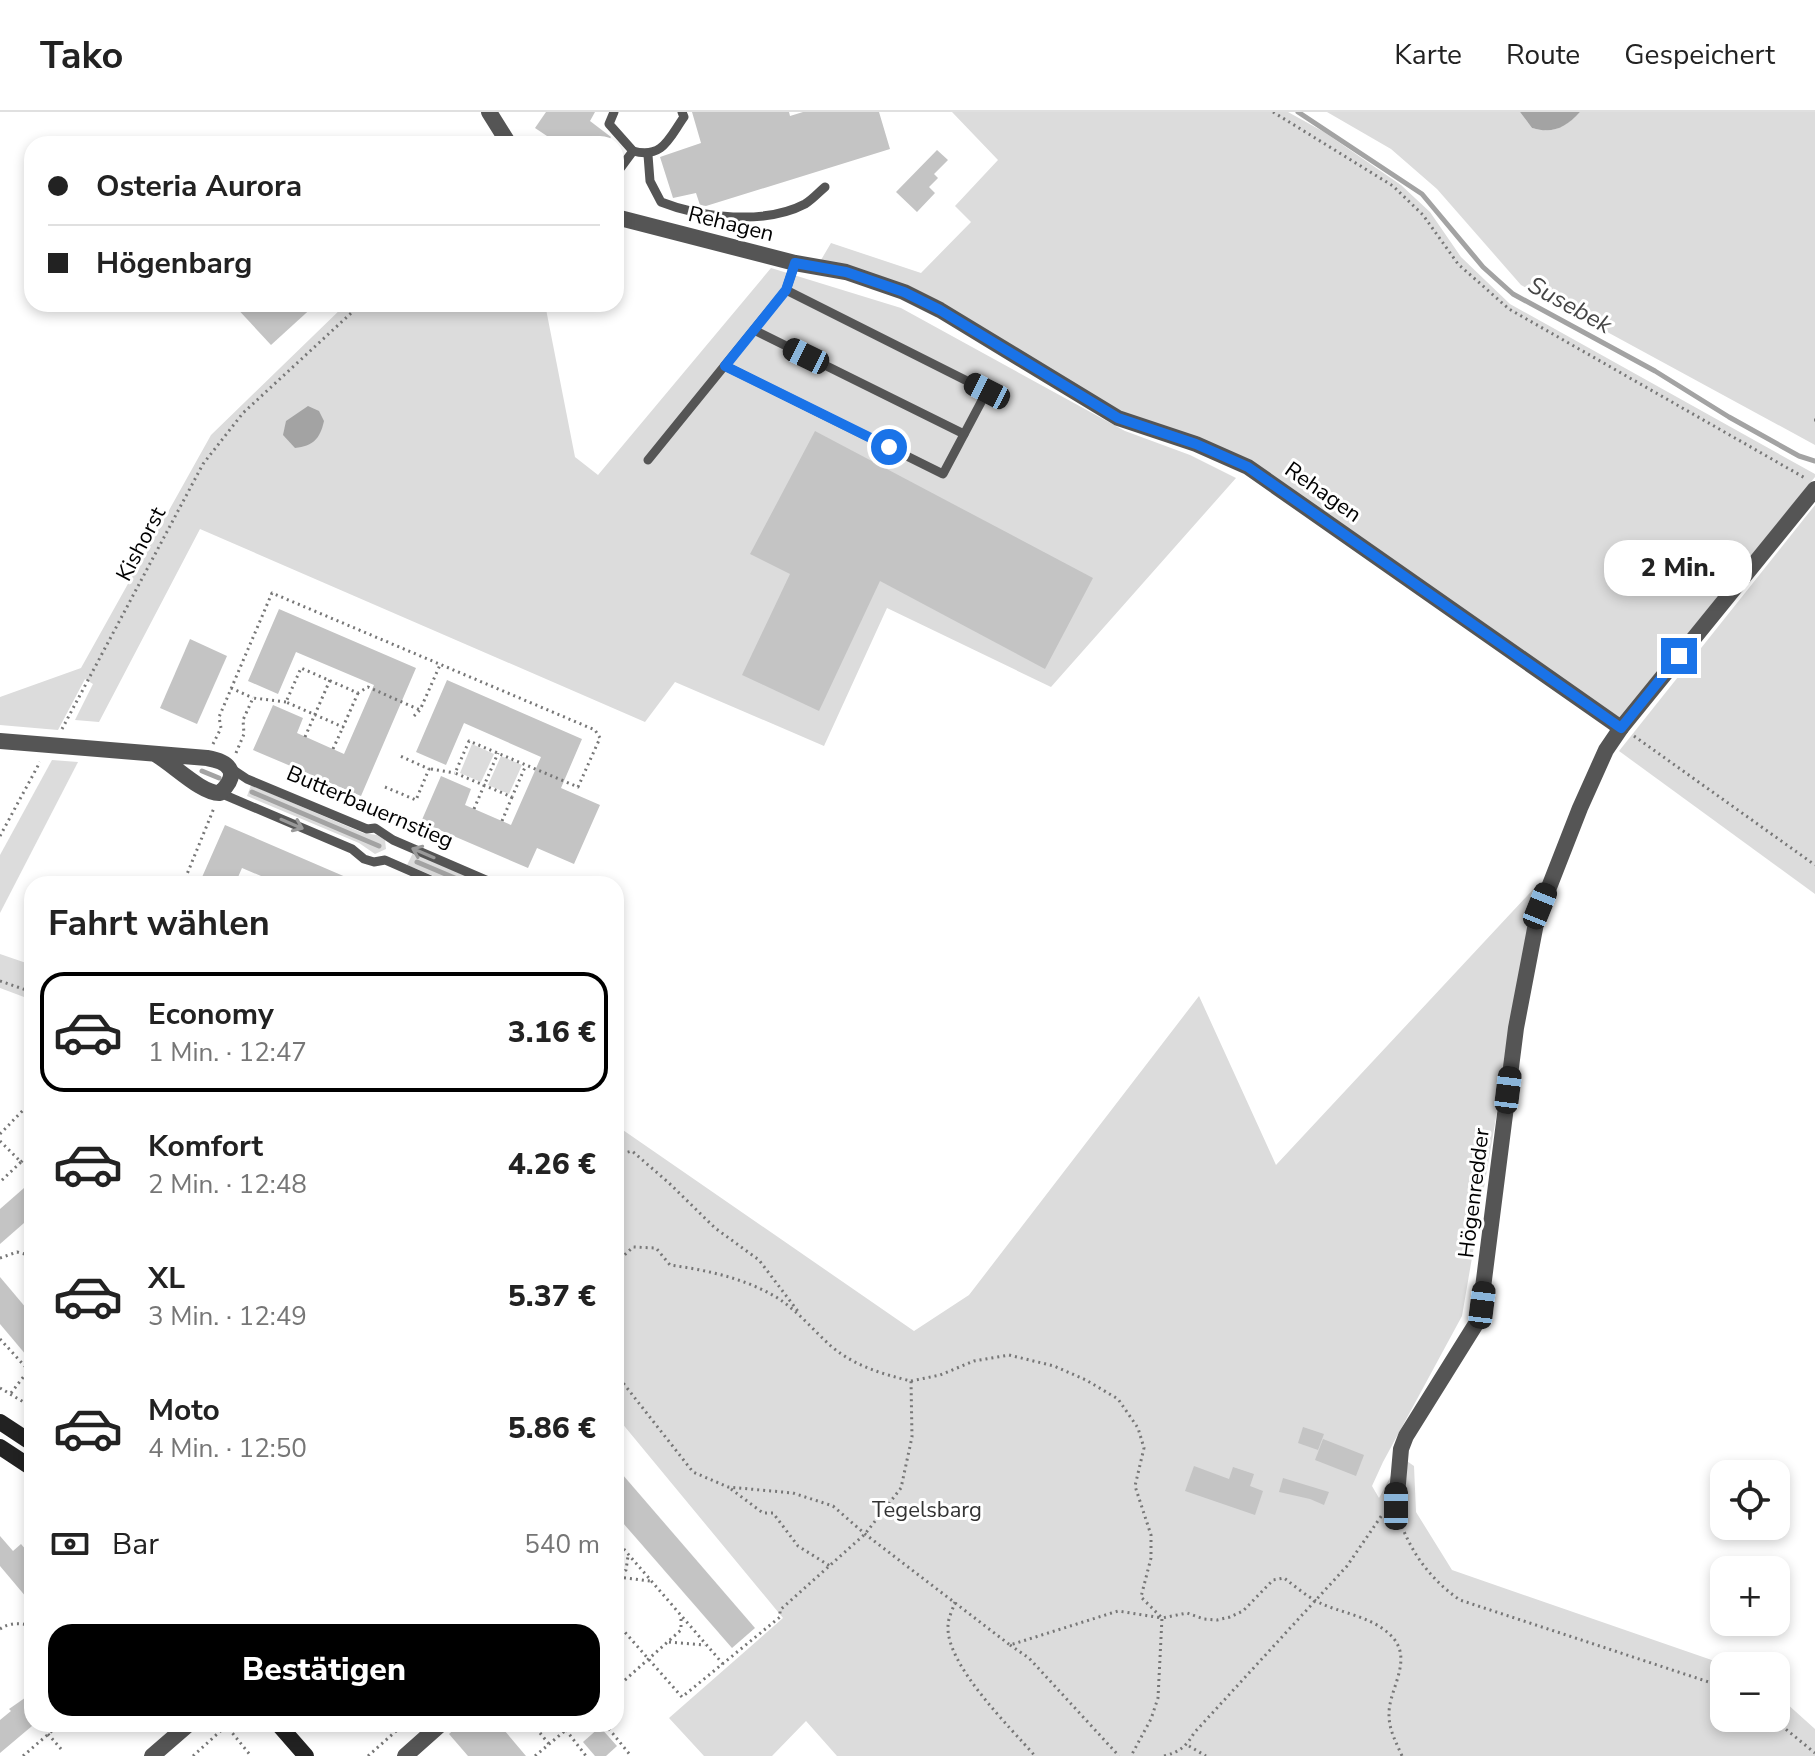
<!DOCTYPE html>
<html lang="de">
<meta charset="utf-8">
<style>
:root{--surface:#fff;--page:#f6f6f6;--text:#222;--muted:#767676;--line:#e0e0e0;--accent:#000}
body{margin:0;font-family:"Nunito Sans",sans-serif;background:var(--page);color:var(--text);height:100vh;display:flex;flex-direction:column;font-size:30px;white-space:nowrap}
*{box-sizing:border-box;margin:0}
p{font-size:26px;color:var(--muted)}
.icon{flex:none;width:44px;height:44px;fill:none;stroke:currentColor;stroke-width:2;stroke-linecap:round;stroke-linejoin:round}
.map{position:relative;flex:1;overflow:hidden}
.details{position:absolute;left:24px;top:764px;width:600px;height:856px;display:flex;flex-direction:column;background:var(--surface);border-radius:24px;box-shadow:0 4px 12px #0003}
.details>*{flex:none}
.banner{position:absolute;left:24px;top:24px;width:600px;height:176px;border-radius:24px;box-shadow:0 4px 12px #0003;display:grid;align-content:center;height:176px;padding:0 24px;background:var(--surface)}
.tools{position:absolute;left:1710px;top:1348px;display:grid;gap:16px}
.tools a{display:grid;place-items:center;width:80px;height:80px;border-radius:16px;background:var(--surface);box-shadow:0 4px 12px #0003;font-size:40px}
.end{position:absolute;width:36px;height:36px;margin:-18px;border:10px solid #1a73e8;background:#fff;box-shadow:0 0 0 4px #fff}
.from{border-radius:50%}
.bubble{position:absolute;height:56px;border-radius:24px;background:var(--surface);box-shadow:0 4px 12px #0003;font-size:26px;font-weight:800;line-height:56px;text-align:center}
.car{position:absolute;width:24px;height:48px;margin:-24px -12px;border-radius:10px;box-shadow:0 0 6px 2px #0007;background:linear-gradient(#222 24%,#8ab4d8 0 40%,#222 0 76%,#8ab4d8 0 86%,#222 0)}
.banner b{display:flex;align-items:center;gap:28px;height:76px;font-size:30px}
.banner b+b{border-top:2px solid var(--line)}
.banner i{width:20px;height:20px;background:var(--text)}
ul{padding:0;list-style:none}
li{display:flex;align-items:center;gap:24px;height:120px;margin:0 16px 12px;padding:0 8px;border:4px solid transparent;border-radius:24px}
li div{flex:1}
li b{display:block;font-size:30px}
li em{font-style:normal;font-weight:800}
li.active{border-color:var(--accent)}
li>.icon{width:72px;height:72px;stroke-width:1.5}
h2{padding:0 24px;font-size:36px;line-height:96px}
.pay{display:flex;align-items:center;gap:20px;height:88px;padding:0 24px;font-size:30px}
.pay p{margin-inline-start:auto}
.button{display:flex;gap:16px;margin-top:auto;padding:16px 24px}
.button a{flex:1;height:92px;border-radius:24px;background:var(--accent);color:#fff;font-size:32px;font-weight:800;line-height:92px;text-align:center}
header{display:flex;align-items:center;gap:48px;box-sizing:border-box;height:112px;padding:0 40px;background:var(--surface);border-bottom:2px solid var(--line)}
header strong{font-size:38px}
nav{display:flex;gap:44px;margin-inline-start:auto;font-size:28px}
.map>svg:first-child{display:block}
.green{fill:#dcdcdc}
.water{fill:#a3a3a3}
.lines{fill:none;stroke-linecap:round;stroke-linejoin:round}
.stream{stroke:#a3a3a3;stroke-width:5}
.building{fill:#c4c4c4}
.path{stroke:#777;stroke-width:3;stroke-dasharray:2 4;stroke-linecap:butt}
.lane{stroke:#555;stroke-width:9}
.street{stroke:#555;stroke-width:16}
.secondary{stroke:#222;stroke-width:16}
.oneway{stroke:#999}
.route{stroke:#1a73e8;stroke-width:10}
.labels{text-anchor:middle;dominant-baseline:central;stroke-width:6;stroke-linejoin:round;paint-order:stroke}
.street-label{font-size:22px;fill:#000;stroke:#fff}
.park-label{font-size:22px;fill:#333;stroke:#fff}
.water-label{font-size:24px;font-style:italic;fill:#444;stroke:#fff}
</style>
<header>
<strong>Tako</strong>
<nav><a>Karte</a><a>Route</a><a>Gespeichert</a></nav>
</header>
<div class="map">
<svg width="1815" height="1644" viewBox="0 0 1815 1644">
<rect width="100%" height="100%" fill="#fff"/>
<g class="green">
<path d="M952,0H1288L1324,20L1401,73L1430,100L1461,145L1510,192L1815,362V365L1618,607L1254,351L1124,301L1021,240L821,148L831,131L921,161L971,110L955,94L998,48Z"/>
<path d="M1327,0H1520L1532,16C1553,22 1565,15 1580,0H1815V333L1521,173L1437,77L1391,37Z"/>
<path d="M771,156L901,196L1125,319L1190,343L1236,366L1051,575L887,496L824,634L675,570L645,610L200,417L99,610L75,608L93,572L85,567L58,618L0,613V585L81,556L211,323L346,192H545L575,345L598,363Z"/>
<path d="M1815,393V782L1619,639Z"/>
<path d="M472,632L494,642L481,670L460,661Z"/>
<path d="M501,644L522,653L509,682L488,673Z"/>
<path d="M52,648L78,650L0,801V743Z"/>
<path d="M251,673L363,721L377,723L385,728L386,737L375,742L359,731L247,684Z"/>
<path d="M413,741L485,772H453L407,753Z"/>
<path d="M1540,770L1533,790L1462,1204L1383,1350L1372,1374L1379,1386L1401,1345L1414,1354L1416,1400L1452,1458L1729,1554H1724V1606H1776V1582L1815,1617V1644H837L806,1609L772,1644H704L669,1606L783,1506L616,1304V1016H620L914,1219L969,1183L1199,884L1276,1053Z"/>
<path d="M0,842L32,853V888L0,876Z"/>
</g>
<g class="water">
<path d="M1520,0H1580C1565,16 1553,22 1532,16Z"/>
<path d="M308,294L319,299L324,309C320,327 313,334 295,336L283,323L286,309Z"/>
</g>
<g class="lines">
<g class="stream">
<path d="M1298,0L1422,82L1483,155L1513,182L1655,259L1729,305L1799,344L1815,349"/>
<path d="M202,659L219,666"/>
<path d="M252,680L379,734"/>
<path d="M417,750L469,772"/>
</g>
</g>
<g class="building">
<path d="M546,0H595L590,9L611,25L606,32H559L535,16Z"/>
<path d="M692,0H789L790,4L803,0H879L890,37L706,94L700,93L696,81L673,86L660,45L701,31Z"/>
<path d="M937,38L948,48L934,62L938,66L929,75L935,81L917,100L896,80Z"/>
<path d="M233,192H316L271,233Z"/>
<path d="M815,319L1093,466L1045,557L880,469L819,599L742,563L790,462L750,442Z"/>
<path d="M279,497L416,556L361,684L253,638L273,593L303,606L297,621L344,642L374,573L296,540L278,582L248,569Z"/>
<path d="M190,527L227,544L197,612L160,596Z"/>
<path d="M447,568L582,627L561,676L600,693L574,752L537,736L528,756L421,710L441,664L471,677L465,693L511,713L541,645L464,611L446,653L416,640Z"/>
<path d="M225,713L362,772H280L242,756L235,772H199Z"/>
<path d="M32,1069V1104L0,1132V1097Z"/>
<path d="M0,1165L32,1203V1250L0,1212Z"/>
<path d="M1303,1315L1324,1322L1318,1338L1298,1331Z"/>
<path d="M1323,1327L1364,1343L1356,1364L1315,1348Z"/>
<path d="M1194,1354L1229,1367L1233,1355L1254,1362L1250,1374L1263,1379L1255,1403L1185,1379Z"/>
<path d="M616,1355L755,1516L732,1536L616,1403Z"/>
<path d="M1283,1366L1329,1380L1324,1393L1310,1387L1279,1380Z"/>
<path d="M0,1424L13,1439L21,1432L32,1445V1492L0,1454Z"/>
<path d="M32,1581V1614L0,1641V1608L11,1599L9,1597Z"/>
<path d="M460,1612H499L526,1644H468L449,1622Z"/>
<path d="M600,1615L617,1634L606,1644H595L583,1630Z"/>
</g>
<g class="lines">
<g class="path">
<path d="M1273,0L1393,74L1423,103L1458,152L1509,197L1805,366"/>
<path d="M1814,308H1815"/>
<path d="M231,576L253,586"/>
<path d="M358,581L343,615L286,590L301,556L358,581L368,575L420,598"/>
<path d="M414,604L420,598L440,553"/>
<path d="M62,617L203,352L243,301L361,192"/>
<path d="M1634,624L1815,753"/>
<path d="M305,625L330,568"/>
<path d="M213,632L221,616L219,605L272,481L595,618L600,626L578,675L469,629L455,661L512,685L526,653"/>
<path d="M333,637L343,615"/>
<path d="M236,641L244,622L243,608L253,586L286,590"/>
<path d="M431,657L455,661"/>
<path d="M385,675L416,688L429,657L398,643"/>
<path d="M474,697L498,641"/>
<path d="M502,709L512,685"/>
<path d="M0,724L40,650"/>
<path d="M183,772L214,696"/>
<path d="M244,772L245,769L251,772"/>
<path d="M0,869L32,880"/>
<path d="M0,1022L32,989"/>
<path d="M0,1029L21,1050L0,1070"/>
<path d="M616,1043L632,1039L669,1071L715,1116L759,1148L800,1202"/>
<path d="M21,1050L32,1039"/>
<path d="M0,1146L17,1140L32,1144"/>
<path d="M616,1151L633,1135L656,1136L670,1153C706,1158 744,1166 776,1185C797,1198 814,1219 832,1235C855,1254 882,1262 911,1269L912,1325L901,1376L865,1422L780,1498V1505L682,1585L616,1510"/>
<path d="M0,1227L32,1262"/>
<path d="M616,1262L693,1360L728,1375L793,1381L833,1394L865,1422L1010,1533L1118,1499L1162,1506L1158,1586L1151,1607L1131,1644"/>
<path d="M911,1269L940,1263L974,1249L1009,1243L1054,1254L1086,1268L1118,1287L1138,1316L1144,1336L1135,1374L1151,1423V1446L1141,1485L1162,1506L1187,1501L1204,1507L1217,1508L1230,1505L1243,1499L1273,1468L1284,1466C1295,1474 1307,1485 1320,1491C1339,1500 1366,1504 1383,1517C1420,1542 1388,1575 1389,1603C1389,1618 1396,1630 1402,1644"/>
<path d="M0,1276L32,1295"/>
<path d="M11,1281L28,1259"/>
<path d="M731,1377L763,1401H773L798,1434L830,1454"/>
<path d="M1400,1409C1411,1441 1432,1469 1460,1488L1724,1575"/>
<path d="M616,1428L723,1552"/>
<path d="M618,1465L650,1469"/>
<path d="M616,1467L626,1458L628,1444"/>
<path d="M955,1490C953,1497 948,1506 948,1514C946,1553 1010,1615 1035,1644"/>
<path d="M0,1517C10,1510 21,1511 32,1514"/>
<path d="M669,1530L705,1533"/>
<path d="M1010,1533L1029,1546L1119,1644"/>
<path d="M616,1576L681,1518V1504"/>
<path d="M1772,1606L1815,1641"/>
<path d="M225,1612L251,1644"/>
<path d="M605,1612L631,1644"/>
<path d="M566,1618L586,1644"/>
<path d="M540,1621L549,1632"/>
<path d="M48,1622L61,1637"/>
<path d="M1189,1634L1206,1644"/>
<path d="M23,1644L60,1612"/>
<path d="M193,1644L226,1614"/>
<path d="M368,1644L404,1612"/>
<path d="M535,1644L573,1612"/>
<path d="M1164,1644C1179,1640 1186,1635 1194,1621L1347,1454L1382,1403"/>
</g>
<g class="lane">
<path d="M614,0L609,12L633,39L616,62"/>
<path d="M633,39C663,47 669,26 684,5L682,0"/>
<path d="M648,43L650,69L661,90C701,106 765,113 805,92C812,88 819,80 825,75"/>
<path d="M754,218L964,322"/>
<path d="M725,254L943,362L987,279L786,178"/>
<path d="M648,348L786,178L795,151"/>
<path d="M229,655L247,667L367,717L375,716L393,728L495,772"/>
<path d="M220,681L352,737L364,747L374,750L385,748L440,772"/>
</g>
<g class="street">
<path d="M489,0L509,32"/>
<path d="M616,105L795,151L846,160L904,180L940,198L1118,306L1196,332L1248,355L1621,616"/>
<path d="M0,629L207,646C231,650 240,662 220,681C202,682 174,653 155,642"/>
<path d="M1396,1394L1401,1337L1406,1324L1479,1207L1516,916L1537,806L1580,696L1606,638L1621,616L1815,377"/>
<path d="M152,1644L189,1612"/>
<path d="M405,1644L441,1612"/>
</g>
<g class="secondary">
<path d="M0,1310L32,1331"/>
<path d="M0,1335L32,1356"/>
<path d="M278,1612L306,1644"/>
</g>
</g>
<defs><path id="oneway-shaft" d="M-6 0H5M1.5-3L5.5 0L1.5 3" fill="none" stroke-width="1.6" stroke-linecap="round" stroke-linejoin="round" transform="scale(2)"/></defs>
<g class="oneway">
<use href="#oneway-shaft" transform="translate(292 712) rotate(23)"/>
<use href="#oneway-shaft" transform="translate(423 741) rotate(-157)"/>
</g>
<g class="lines">
<path class="route" d="M889,335L725,254L786,178L795,151L846,160L904,180L940,198L1118,306L1196,332L1248,355L1621,616L1679,544"/>
</g>
<g class="labels">
<g class="street-label">
<text transform="translate(731 112) rotate(14)">Rehagen</text>
<text transform="translate(1323 380) rotate(35)">Rehagen</text>
<text transform="translate(141 432) rotate(-62)">Kishorst</text>
<text transform="translate(370 695) rotate(23)">Butterbauernstieg</text>
<text transform="translate(1474 1081) rotate(-83)">Högenredder</text>
</g>
<g class="park-label">
<text x="927" y="1398">Tegelsbarg</text>
</g>
<g class="water-label">
<text transform="translate(1570 193) rotate(29)">Susebek</text>
</g>
</g>
</svg>
<div class="tools">
<a><svg class="icon" aria-label="locate" viewBox="0 0 24 24"><circle cx="12" cy="12" r="6"/><path d="M12 2v4M12 18v4M2 12h4M18 12h4"/></svg></a>
<a>+</a>
<a>−</a>
</div>
<i class="end from" style="left:889px;top:335px"></i>
<i class="end" style="left:1679px;top:544px"></i>
<div class="bubble" style="left:1604px;top:428px;width:148px">2 Min.</div>
<i class="car" style="left:806px;top:244px;rotate:296deg"></i>
<i class="car" style="left:987px;top:279px;rotate:297deg"></i>
<i class="car" style="left:1540px;top:794px;rotate:22deg"></i>
<i class="car" style="left:1508px;top:978px;rotate:7deg"></i>
<i class="car" style="left:1482px;top:1193px;rotate:7deg"></i>
<i class="car" style="left:1396px;top:1394px;rotate:0deg"></i>
<div class="banner">
<b><i class="from"></i>Osteria Aurora</b>
<b><i></i>Högenbarg</b>
</div>
<section class="details">
<h2>Fahrt wählen</h2>
<ul>
<li class="active"><svg class="icon" aria-label="car" viewBox="0 0 24 24"><path d="M5 17H2v-5l4-1 3-4h7l3 4 3 1v5h-3M9 17h6M6 11h13"/><circle cx="7" cy="17" r="2"/><circle cx="17" cy="17" r="2"/></svg><div><b>Economy</b><p>1 Min. · 12:47</p></div><em>3.16 €</em></li>
<li><svg class="icon" aria-label="car" viewBox="0 0 24 24"><path d="M5 17H2v-5l4-1 3-4h7l3 4 3 1v5h-3M9 17h6M6 11h13"/><circle cx="7" cy="17" r="2"/><circle cx="17" cy="17" r="2"/></svg><div><b>Komfort</b><p>2 Min. · 12:48</p></div><em>4.26 €</em></li>
<li><svg class="icon" aria-label="car" viewBox="0 0 24 24"><path d="M5 17H2v-5l4-1 3-4h7l3 4 3 1v5h-3M9 17h6M6 11h13"/><circle cx="7" cy="17" r="2"/><circle cx="17" cy="17" r="2"/></svg><div><b>XL</b><p>3 Min. · 12:49</p></div><em>5.37 €</em></li>
<li><svg class="icon" aria-label="car" viewBox="0 0 24 24"><path d="M5 17H2v-5l4-1 3-4h7l3 4 3 1v5h-3M9 17h6M6 11h13"/><circle cx="7" cy="17" r="2"/><circle cx="17" cy="17" r="2"/></svg><div><b>Moto</b><p>4 Min. · 12:50</p></div><em>5.86 €</em></li>
</ul>
<div class="pay"><svg class="icon" aria-label="cash" viewBox="0 0 24 24"><path d="M3 7h18v10H3z"/><circle cx="12" cy="12" r="2"/></svg>Bar<p>540 m</p></div>
<div class="button"><a>Bestätigen</a></div>
</section>
</div>
